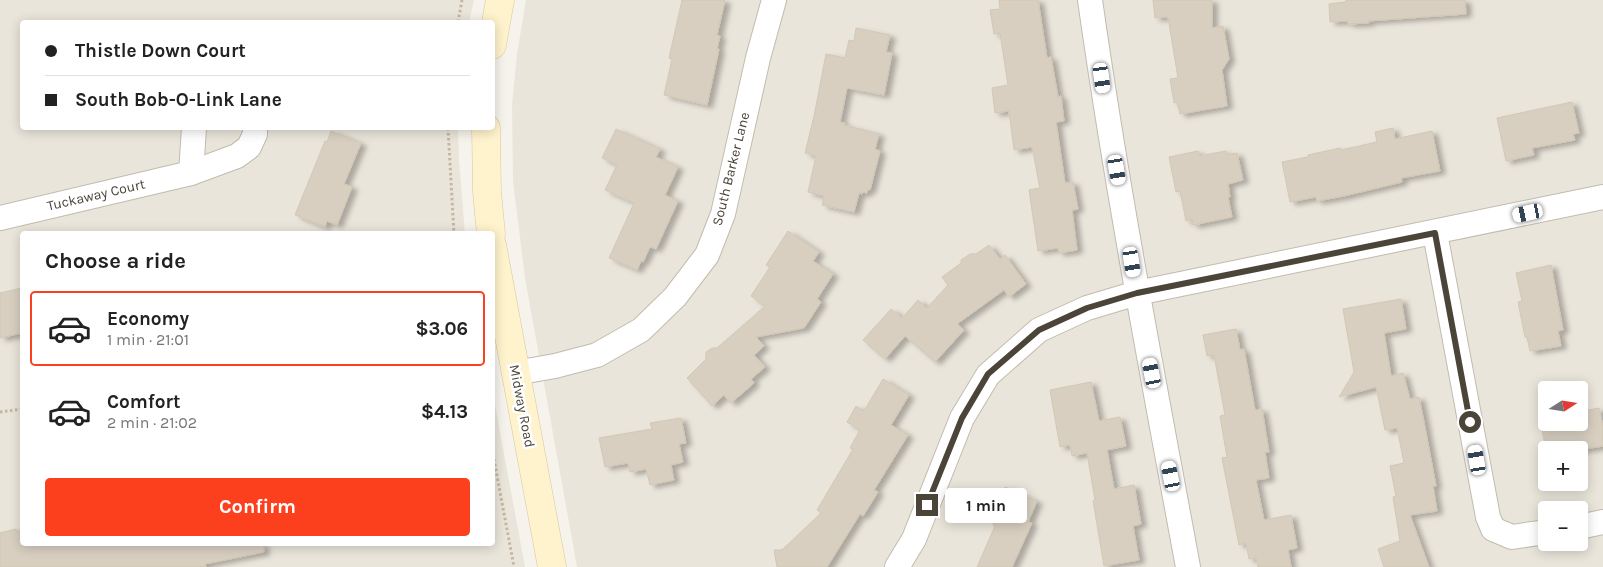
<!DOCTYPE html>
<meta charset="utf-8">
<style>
:root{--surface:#fff;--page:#f2f2f2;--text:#222;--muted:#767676;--line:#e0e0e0;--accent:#fc3f1d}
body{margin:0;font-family:Karla,sans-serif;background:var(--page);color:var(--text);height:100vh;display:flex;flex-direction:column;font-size:19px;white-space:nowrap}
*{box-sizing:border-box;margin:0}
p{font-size:16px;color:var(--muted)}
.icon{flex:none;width:28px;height:28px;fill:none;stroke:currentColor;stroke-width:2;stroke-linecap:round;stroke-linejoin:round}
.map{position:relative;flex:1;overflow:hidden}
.drawer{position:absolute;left:20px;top:231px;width:475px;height:315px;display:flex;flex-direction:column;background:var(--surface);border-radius:5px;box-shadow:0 2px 12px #0003}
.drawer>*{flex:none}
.guide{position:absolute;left:20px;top:20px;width:475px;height:110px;border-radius:5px;box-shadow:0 2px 12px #0003;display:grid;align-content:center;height:110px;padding:0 25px;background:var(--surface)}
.needle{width:32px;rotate:78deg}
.tools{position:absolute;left:1538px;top:381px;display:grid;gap:10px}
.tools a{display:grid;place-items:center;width:50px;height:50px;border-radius:5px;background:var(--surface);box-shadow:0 2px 12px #0003;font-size:25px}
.end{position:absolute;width:22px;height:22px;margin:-11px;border:6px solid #4b4439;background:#fff;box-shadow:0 0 0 2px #fff}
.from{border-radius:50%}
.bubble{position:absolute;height:35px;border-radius:5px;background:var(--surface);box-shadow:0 2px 12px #0003;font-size:16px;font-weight:700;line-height:35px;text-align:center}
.car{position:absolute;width:15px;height:30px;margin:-15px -8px;border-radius:6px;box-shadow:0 0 4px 1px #0007;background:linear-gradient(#fff 24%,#345 0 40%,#fff 0 76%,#345 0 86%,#fff 0)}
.guide b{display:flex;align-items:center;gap:18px;height:48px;font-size:19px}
.guide b+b{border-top:1px solid var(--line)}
.guide i{width:12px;height:12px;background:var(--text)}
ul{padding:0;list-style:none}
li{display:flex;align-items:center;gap:15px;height:75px;margin:0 10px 8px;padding:0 15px;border:2px solid transparent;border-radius:5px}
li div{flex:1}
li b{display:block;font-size:19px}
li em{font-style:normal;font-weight:700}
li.active{border-color:var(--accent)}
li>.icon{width:45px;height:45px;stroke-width:1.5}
h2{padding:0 25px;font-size:22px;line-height:60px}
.button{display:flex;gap:10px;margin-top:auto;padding:10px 25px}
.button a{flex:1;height:58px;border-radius:5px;background:var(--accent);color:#fff;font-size:20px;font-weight:700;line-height:58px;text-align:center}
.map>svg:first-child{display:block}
.residential{fill:#eae5da;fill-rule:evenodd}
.building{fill:#d8cfc1;stroke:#d3c7b4;filter:url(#shadow)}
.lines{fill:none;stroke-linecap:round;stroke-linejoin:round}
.minor-casing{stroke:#c2bbae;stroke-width:26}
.secondary-casing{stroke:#d6c79b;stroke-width:29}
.path{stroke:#c4b79f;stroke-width:3;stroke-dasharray:2.5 2.5;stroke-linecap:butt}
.minor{stroke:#fff;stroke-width:24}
.secondary{stroke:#fff3cd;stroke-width:28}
.route{stroke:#4b4439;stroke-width:6}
.labels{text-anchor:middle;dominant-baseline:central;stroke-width:5;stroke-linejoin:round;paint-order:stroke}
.street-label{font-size:14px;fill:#4b4439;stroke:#fff}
</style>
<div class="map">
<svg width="1603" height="567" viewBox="0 0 1603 567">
<defs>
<filter id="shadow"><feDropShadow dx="5.5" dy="3" stdDeviation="2.5" flood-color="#0004"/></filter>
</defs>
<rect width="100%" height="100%" fill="#f6f3ec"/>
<g class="residential">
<path d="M0,0H474L469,22H22V128H458L459,161L465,234H22V544H492L493,394L525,567H0Z"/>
<path d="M526,0H1603V567H577L525,278L513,181L512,105L517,54ZM1546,390H1579V422H1546ZM1546,450H1579V482H1546ZM1546,510H1579V542H1546Z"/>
</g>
<g class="building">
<path d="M682,0H725L717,35L720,36L717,49H719L707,105L664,95L672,59L669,58Z"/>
<path d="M999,0H1038L1047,58L1051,57L1058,97L1061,96L1064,121L1056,122L1065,183L1073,182L1078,209L1072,210L1077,250L1059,253L1058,248L1038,251L1029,190L1040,188L1032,147L1014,150L1009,111L995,113L992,88L1008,85L1000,33L994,34L990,10L1000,9Z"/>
<path d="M1153,0H1212V28L1223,26L1229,59L1222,70L1227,106L1180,114L1177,102L1174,103L1170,79L1178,78L1168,17L1155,18Z"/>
<path d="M1346,0H1465L1466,14L1368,21L1369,23L1348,24V21L1330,22L1329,4L1346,2Z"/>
<path d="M856,28L890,35L886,52L892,53L884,95L847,88L840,122L845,123L844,125L879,134L875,149L880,151L870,190L868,189L867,193L862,192V194L859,193L854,212L822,205L824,196L808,192L816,156L805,153L814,116L826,54L845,58L849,40L854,41Z"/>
<path d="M1572,102L1579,133L1573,134L1575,140L1532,148L1534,155L1506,161L1497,118Z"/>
<path d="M1393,128L1395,139L1432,131L1440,171L1401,178L1402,182L1344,196L1317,201L1316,197L1290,202L1282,162L1308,157V155L1340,148L1341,150L1377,142L1375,132Z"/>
<path d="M616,129L660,149L656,157L678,167L665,195L678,201L656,249L650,247L643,262L641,261L637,270L609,258L634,203L605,190L617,165L602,158Z"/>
<path d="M331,131L361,143L344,184L352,187L337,225L327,221L325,227L295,215L325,141L327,142Z"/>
<path d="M1198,151L1199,156L1226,151L1227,155L1237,153L1243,180L1228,184L1230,197H1228L1232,217L1193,225L1192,219L1186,221L1180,191L1176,192L1169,157Z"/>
<path d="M788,231L819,252L813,261L833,274L817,299L821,302L804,328L756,337L764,346L754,355L765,367L751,379L754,383L731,403L724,395L712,406L687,378L706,359V352L712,348H717L765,306L751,296L770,267L766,265Z"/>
<path d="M989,245L1000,259L1005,255L1026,284L1009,297L1004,290L957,324L964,330L935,362L905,336L885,359L863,340L891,309L902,318L918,300L927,308L948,285L942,277L961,263V260L970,254H976Z"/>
<path d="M1551,265L1563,330L1558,331L1561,346L1530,351L1527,337H1525L1518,302L1522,301L1516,273Z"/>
<path d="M22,288V333L0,338V293Z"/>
<path d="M1401,299L1406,329L1384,333L1391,376L1403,373L1410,399L1419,397L1424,422L1436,486H1433L1437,511L1410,515L1429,567H1384L1378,549L1400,541L1393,497L1396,496L1390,466L1404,463L1397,428L1385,430L1376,387L1339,397L1354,372L1343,309Z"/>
<path d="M1236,329L1240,350L1244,349L1255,410L1262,409L1269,452H1265L1269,478L1256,480L1264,520L1291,515L1297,548L1288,550L1291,567H1258L1256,558L1249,559L1246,543L1239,545L1222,458L1227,457L1220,416L1225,415L1214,355L1207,356L1203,335Z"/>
<path d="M883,379L909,395L891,425L908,435L874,490L878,492L863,516L860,514L827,567H777L774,550H782L821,513L817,510L853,449L850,448L860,430L847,422L856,406L864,411Z"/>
<path d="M1091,382L1099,421L1120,417L1126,446L1107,450L1114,489L1134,485L1141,524L1133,526L1139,560L1104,566L1093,501L1095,500L1087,453L1072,456L1070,445L1060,447L1050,390Z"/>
<path d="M1599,408L1603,427V446L1579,450H1546L1540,419L1546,418V422H1579V412Z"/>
<path d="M681,418L686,443L679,444L683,462L671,465L674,480L650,485L646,469L630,472L628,463L605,467L599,438L652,429L650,423Z"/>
<path d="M1005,487L1037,501L1028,522L1032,523L1012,567H977L995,526L993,525L998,513L994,512Z"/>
<path d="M16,529L17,532L22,531V544H263L264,552L205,564L206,567H0V533Z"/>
</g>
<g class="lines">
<g class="minor-casing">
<g id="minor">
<path d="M1090,0C1117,190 1153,378 1188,567"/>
<path d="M191,173L194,128"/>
<path d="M0,218L191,173L237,156L249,147L255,134V128"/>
<path d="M1435,233L1488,517L1493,529L1512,537L1546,532"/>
<path d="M515,373L555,366L597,355L641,330L675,297L707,255L723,214L758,58L774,0"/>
<path d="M1579,527L1603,522"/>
<path d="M897,567L914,539L962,418L988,375L1039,330L1087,308L1137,293L1603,197"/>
</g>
</g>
<g class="secondary-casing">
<g id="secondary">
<path d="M492,45L500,0"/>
<path d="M486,128L487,192L491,234"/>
<path d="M492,245L552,567"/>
</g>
</g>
<g class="path">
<path d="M458,22L462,0"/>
<path d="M448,128L454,234"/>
<path d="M0,412L22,409"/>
<path d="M492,449L514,567"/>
</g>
<use href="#minor" class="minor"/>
<use href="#secondary" class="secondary"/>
</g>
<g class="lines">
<path class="route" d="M927,505L962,418L988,374L1039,330L1087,308L1137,293L1435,233L1470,422"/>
</g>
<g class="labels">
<g class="street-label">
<text transform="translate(731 169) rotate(-76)">South Barker Lane</text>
<text transform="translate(96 195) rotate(-13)">Tuckaway Court</text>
<text transform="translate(522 406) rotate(79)">Midway Road</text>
</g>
</g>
</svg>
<div class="tools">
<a><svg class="needle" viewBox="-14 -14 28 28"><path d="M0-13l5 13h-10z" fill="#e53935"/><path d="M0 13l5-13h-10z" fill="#767676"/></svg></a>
<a>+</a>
<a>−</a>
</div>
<i class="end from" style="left:1470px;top:422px"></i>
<i class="end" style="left:927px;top:505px"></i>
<div class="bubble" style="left:945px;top:488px;width:82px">1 min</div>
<i class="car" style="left:1102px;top:78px;rotate:172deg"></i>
<i class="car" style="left:1117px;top:170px;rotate:170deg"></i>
<i class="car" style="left:1528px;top:213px;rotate:258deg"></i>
<i class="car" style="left:1132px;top:262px;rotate:171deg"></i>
<i class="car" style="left:1152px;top:373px;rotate:349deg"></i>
<i class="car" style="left:1477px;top:460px;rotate:350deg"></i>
<i class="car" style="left:1171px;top:476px;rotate:349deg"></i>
<div class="guide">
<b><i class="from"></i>Thistle Down Court</b>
<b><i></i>South Bob-O-Link Lane</b>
</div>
<section class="drawer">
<h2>Choose a ride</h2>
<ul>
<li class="active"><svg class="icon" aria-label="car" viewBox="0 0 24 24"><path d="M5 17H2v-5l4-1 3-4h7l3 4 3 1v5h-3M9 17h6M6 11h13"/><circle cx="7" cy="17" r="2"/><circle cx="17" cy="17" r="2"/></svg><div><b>Economy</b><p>1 min · 21:01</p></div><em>$3.06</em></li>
<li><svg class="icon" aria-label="car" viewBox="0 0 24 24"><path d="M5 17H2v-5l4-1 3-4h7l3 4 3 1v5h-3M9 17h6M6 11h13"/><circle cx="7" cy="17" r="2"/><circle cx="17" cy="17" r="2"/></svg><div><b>Comfort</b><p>2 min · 21:02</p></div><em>$4.13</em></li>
</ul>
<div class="button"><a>Confirm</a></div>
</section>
</div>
